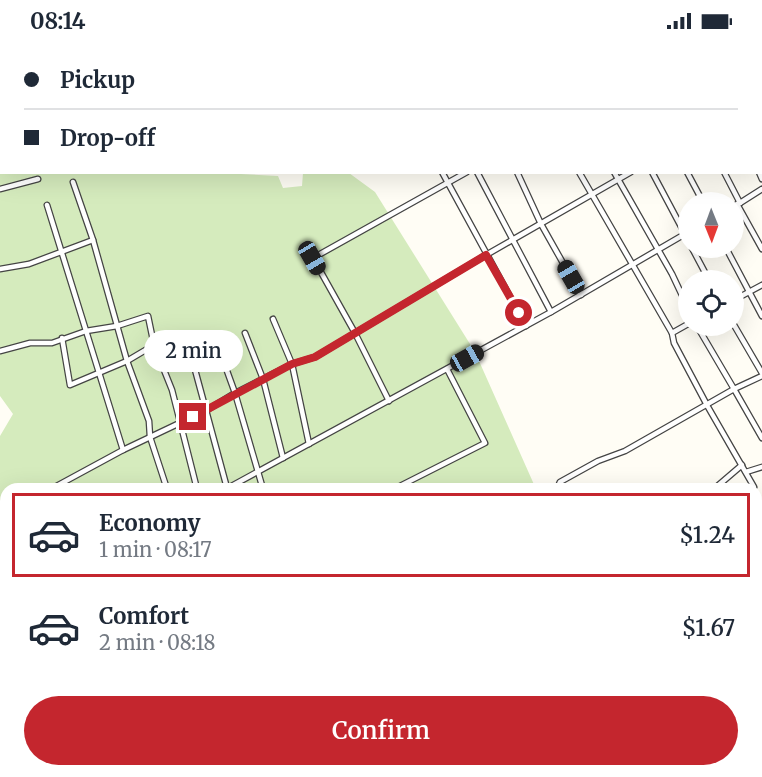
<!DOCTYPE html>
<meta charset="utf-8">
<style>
:root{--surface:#fff;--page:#f2f2f3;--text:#1f2937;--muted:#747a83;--line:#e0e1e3;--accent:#c4262e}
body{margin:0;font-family:Merriweather,serif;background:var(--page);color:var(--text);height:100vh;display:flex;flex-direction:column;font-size:22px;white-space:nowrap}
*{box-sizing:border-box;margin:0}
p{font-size:20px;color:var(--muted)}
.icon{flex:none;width:33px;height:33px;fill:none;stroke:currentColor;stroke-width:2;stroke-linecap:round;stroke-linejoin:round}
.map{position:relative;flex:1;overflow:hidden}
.details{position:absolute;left:0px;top:441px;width:762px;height:294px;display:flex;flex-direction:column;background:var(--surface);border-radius:18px 18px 0 0;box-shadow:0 6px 24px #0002}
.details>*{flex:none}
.hud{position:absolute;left:0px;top:0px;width:762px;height:132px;box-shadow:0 6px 24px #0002;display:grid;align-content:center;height:132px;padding:0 24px;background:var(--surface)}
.needle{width:39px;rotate:179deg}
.tools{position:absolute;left:678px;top:150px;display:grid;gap:12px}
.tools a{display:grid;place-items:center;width:66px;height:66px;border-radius:50%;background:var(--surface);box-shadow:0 6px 24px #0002;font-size:30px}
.end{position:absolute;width:27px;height:27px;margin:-14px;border:8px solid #c4262e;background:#fff;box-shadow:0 0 0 3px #fff}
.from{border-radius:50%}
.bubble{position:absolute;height:42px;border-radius:21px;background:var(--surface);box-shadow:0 6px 24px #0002;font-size:20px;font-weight:600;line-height:42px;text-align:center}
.car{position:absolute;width:18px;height:36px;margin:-18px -9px;border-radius:8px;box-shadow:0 0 4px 2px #0007;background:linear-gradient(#222 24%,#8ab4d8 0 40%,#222 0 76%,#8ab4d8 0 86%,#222 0)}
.hud b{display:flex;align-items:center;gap:21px;height:57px;font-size:22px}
.hud b+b{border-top:2px solid var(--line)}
.hud i{width:15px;height:15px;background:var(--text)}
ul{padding:10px 0 0;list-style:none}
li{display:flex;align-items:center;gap:18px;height:84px;margin:0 12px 9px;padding:0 12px;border:3px solid transparent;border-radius:0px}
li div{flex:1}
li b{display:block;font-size:22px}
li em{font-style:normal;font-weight:600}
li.selected{border-color:var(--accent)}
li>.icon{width:54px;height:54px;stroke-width:1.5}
.primary-button{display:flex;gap:12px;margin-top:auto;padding:12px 24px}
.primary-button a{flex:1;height:69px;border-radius:36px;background:var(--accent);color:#fff;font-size:24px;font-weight:600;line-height:69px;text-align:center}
.status{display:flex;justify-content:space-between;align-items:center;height:42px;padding:0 30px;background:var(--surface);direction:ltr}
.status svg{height:16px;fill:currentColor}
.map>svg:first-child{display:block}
.farmland{fill:#f6f3d4}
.green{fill:#d5ebbd}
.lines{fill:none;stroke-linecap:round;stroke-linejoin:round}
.minor-casing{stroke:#444;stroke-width:7}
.minor{stroke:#fff;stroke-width:4.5}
.route{stroke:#c4262e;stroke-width:8}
</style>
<div class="status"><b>08:14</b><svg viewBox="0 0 49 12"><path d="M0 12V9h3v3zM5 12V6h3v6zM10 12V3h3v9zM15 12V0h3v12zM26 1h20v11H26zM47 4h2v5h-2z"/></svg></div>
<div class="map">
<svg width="762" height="735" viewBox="0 0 762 735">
<rect width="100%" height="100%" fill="#fffdf5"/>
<path class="farmland" d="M644,729H683L677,735H656Z"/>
<path class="green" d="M0,0L89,1L2,2V130L220,131L278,134L283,146L302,144L303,131H349L375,150L475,310L536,447H6V729H507L511,734L543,729H644L656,735H0V394L13,372L0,354Z"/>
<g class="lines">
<g class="minor-casing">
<g id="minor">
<path d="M67,0V2"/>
<path d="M548,0L549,2"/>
<path d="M584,0L585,2"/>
<path d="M617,0V2"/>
<path d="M654,0V2"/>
<path d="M689,0V2"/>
<path d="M722,0L723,2"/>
<path d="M253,2L257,0"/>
<path d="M359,2L362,0"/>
<path d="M529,2L532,0"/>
<path d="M700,2L702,0"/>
<path d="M760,3L762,6"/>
<path d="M760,55H762"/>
<path d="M0,62L2,61"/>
<path d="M760,66L762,69"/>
<path d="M442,130L526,284"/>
<path d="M477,130L551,270"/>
<path d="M517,130L541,182L581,253"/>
<path d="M579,130L672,291"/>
<path d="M614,130L672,232L688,266"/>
<path d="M687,130L703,160"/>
<path d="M724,130L740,161L762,147"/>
<path d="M759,130L762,137"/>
<path d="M73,140L93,198L127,319L149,379L150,395L167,447"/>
<path d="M0,147L38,137"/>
<path d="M740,161L737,162L762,207"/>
<path d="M47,163L123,408"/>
<path d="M688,190L685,192L688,199"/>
<path d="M692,206L709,238"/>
<path d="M726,206L762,274"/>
<path d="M0,227L29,222L93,198"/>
<path d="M734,258L762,243"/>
<path d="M273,277L292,322L309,402"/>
<path d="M688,282L672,291L674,301L708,365L754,445"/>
<path d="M734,283L762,331"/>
<path d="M697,284L734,347L762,334"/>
<path d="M245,291L263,337L283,416"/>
<path d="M62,296L70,343L127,319L154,303L183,296"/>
<path d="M218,304L235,351L263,447"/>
<path d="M0,309L30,301H52L86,289L117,284L148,274L154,303L172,348L197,447"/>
<path d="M194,324L227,446"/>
<path d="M389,359L355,291L313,216L467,130"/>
<path d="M746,430L762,425"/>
<path d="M51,447L123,408L207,368L235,351L292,322L315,315L486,213L631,130"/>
<path d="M226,447L551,270L685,192L652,130"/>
<path d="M394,447L485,401L447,327"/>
<path d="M557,447L560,440L598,419L625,409L734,347L762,396"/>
<path d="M714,447L742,423"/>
<path d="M0,476L6,472"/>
<path d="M0,567L6,563"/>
<path d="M756,606L762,603"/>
<path d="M756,695L762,692"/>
<path d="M756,709L762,720"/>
<path d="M502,729L508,735"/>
<path d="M631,729L644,735"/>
<path d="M732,729L734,735"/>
<path d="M533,735L559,729"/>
<path d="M717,735L726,729"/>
</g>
</g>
<use href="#minor" class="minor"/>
</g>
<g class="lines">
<path class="route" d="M193,375L292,322L315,315L486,213L519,271"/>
</g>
</svg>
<div class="tools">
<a><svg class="needle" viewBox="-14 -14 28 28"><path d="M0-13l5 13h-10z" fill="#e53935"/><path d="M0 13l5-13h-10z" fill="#747a83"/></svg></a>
<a><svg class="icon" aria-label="locate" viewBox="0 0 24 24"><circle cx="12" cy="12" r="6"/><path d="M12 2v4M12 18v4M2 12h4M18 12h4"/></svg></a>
</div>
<i class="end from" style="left:519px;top:271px"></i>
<i class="end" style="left:193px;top:375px"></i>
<div class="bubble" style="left:144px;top:288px;width:99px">2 min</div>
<i class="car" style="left:312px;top:216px;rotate:150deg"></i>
<i class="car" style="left:571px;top:235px;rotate:330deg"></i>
<i class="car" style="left:467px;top:316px;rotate:61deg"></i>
<div class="hud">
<b><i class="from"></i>Pickup</b>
<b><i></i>Drop-off</b>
</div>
<section class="details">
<ul>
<li class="selected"><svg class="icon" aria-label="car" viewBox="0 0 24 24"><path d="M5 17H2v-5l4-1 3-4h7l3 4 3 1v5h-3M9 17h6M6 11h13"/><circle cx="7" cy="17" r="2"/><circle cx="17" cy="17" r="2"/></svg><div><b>Economy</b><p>1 min · 08:17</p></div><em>$1.24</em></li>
<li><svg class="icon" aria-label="car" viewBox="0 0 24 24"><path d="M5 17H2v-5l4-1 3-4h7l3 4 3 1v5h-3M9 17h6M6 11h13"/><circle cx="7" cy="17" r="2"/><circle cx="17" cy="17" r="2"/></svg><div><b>Comfort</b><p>2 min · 08:18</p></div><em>$1.67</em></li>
</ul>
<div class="primary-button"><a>Confirm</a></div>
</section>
</div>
